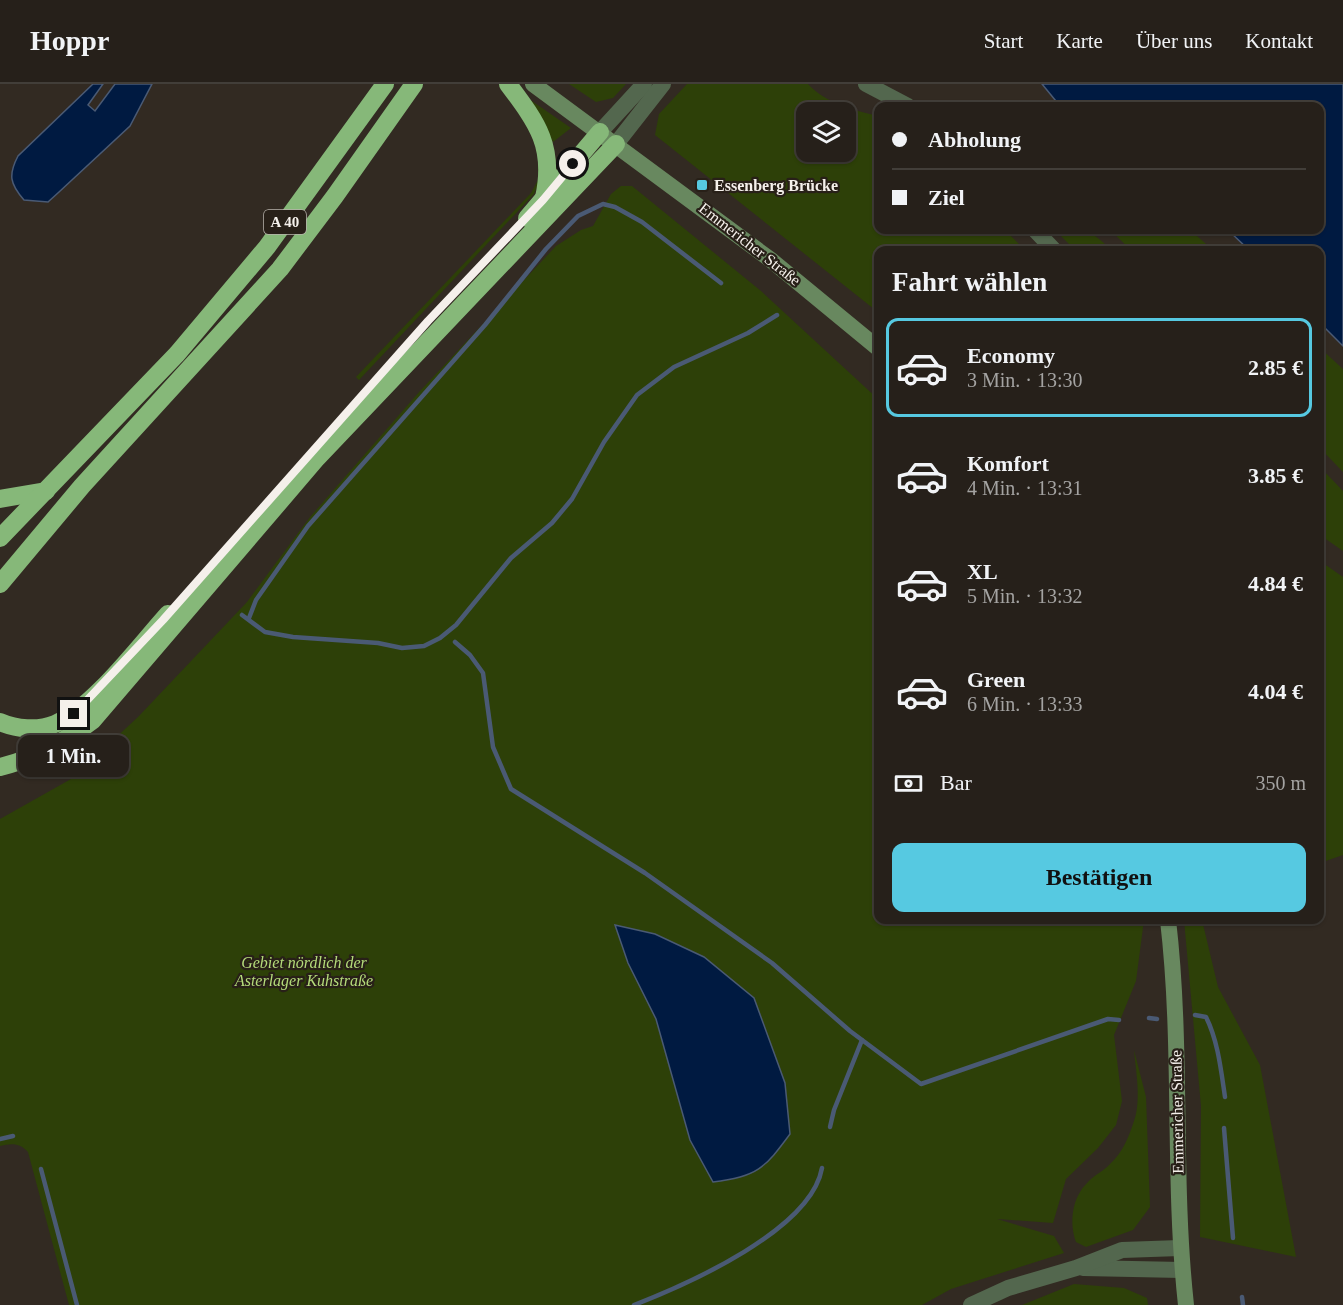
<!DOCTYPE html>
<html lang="de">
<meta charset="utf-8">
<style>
:root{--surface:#26201a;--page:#2e2823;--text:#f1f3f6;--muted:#a4a3a2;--line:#423e39;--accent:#56c9e1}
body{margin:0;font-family:Georgia,serif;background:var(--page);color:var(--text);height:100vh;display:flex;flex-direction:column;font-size:22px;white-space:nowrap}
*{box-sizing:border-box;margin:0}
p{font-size:20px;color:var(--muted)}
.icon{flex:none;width:33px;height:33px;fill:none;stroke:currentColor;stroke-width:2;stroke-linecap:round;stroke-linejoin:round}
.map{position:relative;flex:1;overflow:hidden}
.details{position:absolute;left:874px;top:162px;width:450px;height:678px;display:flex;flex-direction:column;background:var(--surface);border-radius:12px;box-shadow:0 2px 4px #0004,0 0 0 2px var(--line)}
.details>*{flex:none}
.banner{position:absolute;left:874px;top:18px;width:450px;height:132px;border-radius:12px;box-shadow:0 2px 4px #0004,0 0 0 2px var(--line);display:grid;align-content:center;height:132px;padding:0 18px;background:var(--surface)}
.buttons{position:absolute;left:796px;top:18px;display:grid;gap:12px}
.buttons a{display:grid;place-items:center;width:60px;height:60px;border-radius:12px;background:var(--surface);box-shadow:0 2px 4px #0004,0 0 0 2px var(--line);font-size:30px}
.end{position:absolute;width:27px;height:27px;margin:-14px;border:8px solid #f5f0eb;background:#111;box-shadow:0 0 0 3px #111}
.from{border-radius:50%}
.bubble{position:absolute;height:42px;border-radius:12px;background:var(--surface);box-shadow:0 2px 4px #0004,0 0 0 2px var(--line);font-size:20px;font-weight:700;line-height:42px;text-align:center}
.banner b{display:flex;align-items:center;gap:21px;height:57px;font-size:22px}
.banner b+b{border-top:2px solid var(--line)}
.banner i{width:15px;height:15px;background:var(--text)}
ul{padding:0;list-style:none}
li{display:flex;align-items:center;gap:18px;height:99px;margin:0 12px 9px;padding:0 6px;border:3px solid transparent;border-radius:12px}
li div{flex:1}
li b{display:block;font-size:22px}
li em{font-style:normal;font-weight:700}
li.active{border-color:var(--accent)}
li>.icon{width:54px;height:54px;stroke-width:1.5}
h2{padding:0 18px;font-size:27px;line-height:72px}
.pay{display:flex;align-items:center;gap:15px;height:66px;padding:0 18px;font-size:22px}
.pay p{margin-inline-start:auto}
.button{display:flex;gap:12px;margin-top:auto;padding:12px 18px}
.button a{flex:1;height:69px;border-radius:12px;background:var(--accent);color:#111;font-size:24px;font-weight:700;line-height:69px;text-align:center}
header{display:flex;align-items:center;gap:36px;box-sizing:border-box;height:84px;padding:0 30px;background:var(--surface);border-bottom:2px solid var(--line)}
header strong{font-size:28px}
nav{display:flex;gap:33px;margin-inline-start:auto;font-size:21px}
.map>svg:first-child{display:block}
.green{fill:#2d4008;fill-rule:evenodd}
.water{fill:#001a41;stroke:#4a5a74;stroke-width:1.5}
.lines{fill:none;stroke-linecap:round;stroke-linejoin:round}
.stream{stroke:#4a5a74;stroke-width:4.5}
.minor{stroke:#53674e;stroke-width:16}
.secondary{stroke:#68885f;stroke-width:16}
.motorway{stroke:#86b879;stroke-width:18}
.route{stroke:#f5f0eb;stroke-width:8}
.poi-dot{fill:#56c9e1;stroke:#282018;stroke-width:2}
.labels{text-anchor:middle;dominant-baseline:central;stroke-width:4.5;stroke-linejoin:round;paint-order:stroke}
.shield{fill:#282018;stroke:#b8b2ac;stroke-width:1.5}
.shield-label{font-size:15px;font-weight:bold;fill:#f5f0eb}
.poi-label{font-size:16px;font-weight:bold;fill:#f5f0eb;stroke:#282018;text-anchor:start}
.street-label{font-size:16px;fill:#f5f0eb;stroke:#282018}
.park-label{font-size:16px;font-style:italic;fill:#b4db7a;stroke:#282018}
</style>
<header>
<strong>Hoppr</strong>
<nav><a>Start</a><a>Karte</a><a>Über uns</a><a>Kontakt</a></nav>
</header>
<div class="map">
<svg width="1343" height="1221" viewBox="0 0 1343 1221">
<rect width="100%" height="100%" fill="#322a22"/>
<g class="green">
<path d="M569,0H626L613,14L596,18Z"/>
<path d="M687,0H808C824,18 855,27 879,32V146H1005L1025,166H879V229L655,51L659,30ZM807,28H846V68H807Z"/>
<path d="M529,15L571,44L553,58Z"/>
<path d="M541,67L540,96L534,110L359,296L356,293L531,109L538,96V69Z"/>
<path d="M621,102H632L761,207L879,316V836H1144L1136,897L1114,951L1122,1017L1116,1041L1098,1064L1066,1095L1053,1139L997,1135L1054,1152L1064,1169L951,1205L922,1221H69L28,1068C20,1059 12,1059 0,1062V735L71,695L138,633L247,518L310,433L420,307L556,162L581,146L593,142L611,110Z"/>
<path d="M1055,146C1083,145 1091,145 1111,166H1075Z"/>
<path d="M1110,146H1190L1213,166H1131Z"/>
<path d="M1320,264L1343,285V388L1320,364Z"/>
<path d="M1320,383L1343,407V467L1320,451Z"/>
<path d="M1320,477L1343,493V771L1320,779Z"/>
<path d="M1184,836H1202L1218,903L1260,981L1296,1173L1200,1153L1201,1022Z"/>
<path d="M1134,966L1146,1013L1150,1123L1133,1146L1086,1163L1076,1158C1069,1138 1072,1113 1088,1098C1094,1091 1104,1087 1110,1080C1122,1069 1128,1055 1133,1040C1142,1018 1136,989 1134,966Z"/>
<path d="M1074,1200L1124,1204L1147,1214L1148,1221H1022Z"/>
</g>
<g class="water">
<path d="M93,0H103L88,21L95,27L115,0H152L130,42L59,108L48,118L24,116C10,100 8,91 18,72Z"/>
<path d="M1042,0H1343V262L1320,239V166H1249L1228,146H1320V22H1060Z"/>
<path d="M615,841L655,850L704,873L754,914L785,999L790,1050C765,1084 757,1093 713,1098L690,1056L656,935L628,879Z"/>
</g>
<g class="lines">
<g class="stream">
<path d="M242,531L265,548L293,553L378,559L402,564L424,562L440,554L456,541L511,474L552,439L572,415L604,358L637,311L674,283L748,249L777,231"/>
<path d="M249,534L256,516L308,442L485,241L546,165L578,132L603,120L615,123L642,138L721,199"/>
<path d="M455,558L470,571L483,589L493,663L511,705L645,789L772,879L850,947L921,1000L1108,935L1119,936"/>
<path d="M1195,931L1206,933C1218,957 1221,986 1225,1013"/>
<path d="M1149,934L1157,935"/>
<path d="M830,1043L834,1026L862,956"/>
<path d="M1224,1044L1233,1154"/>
<path d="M0,1055L13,1052"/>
<path d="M41,1085L77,1221"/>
<path d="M1242,1213L1243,1221"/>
<path d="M634,1221C688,1200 811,1146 822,1084"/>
</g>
<g class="minor">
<path d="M866,0L908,22"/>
<path d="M600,48L644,0"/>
<path d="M616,60L663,0"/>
<path d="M1035,146L1054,166"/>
<path d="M1083,1184L1182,1186"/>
<path d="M971,1221L1008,1204L1076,1184L1122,1166L1180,1164"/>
</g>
<g class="secondary">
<path d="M533,0L771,176L879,265"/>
<path d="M1168,836C1183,964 1172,1093 1186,1221"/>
</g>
<g class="motorway">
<path d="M508,0C538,40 555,63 544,114"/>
<path d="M527,134L600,48"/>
<path d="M0,415L46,407"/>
<path d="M0,454L177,270L267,163L385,0"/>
<path d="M0,500L82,402L280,185L335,112L414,0"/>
<path d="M0,638C16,645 38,647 55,640C93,624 139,562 168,530"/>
<path d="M0,683C36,674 64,658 93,636L317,374L616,60"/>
</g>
</g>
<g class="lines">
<path class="route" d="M74,630L163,536L428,237L543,116L573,80"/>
</g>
<rect class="poi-dot" x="696" y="95" width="12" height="12" rx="3"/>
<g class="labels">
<rect class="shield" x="264" y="126" width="42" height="24" rx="4.5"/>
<g class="shield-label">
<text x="285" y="138">A 40</text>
</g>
<g class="poi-label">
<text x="714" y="101">Essenberg Brücke</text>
</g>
<g class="street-label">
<text transform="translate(750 160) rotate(38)">Emmericher Straße</text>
<text transform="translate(1177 1028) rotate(-91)">Emmericher Straße</text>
</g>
<g class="park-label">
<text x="304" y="878">Gebiet nördlich der<tspan x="304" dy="18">Asterlager Kuhstraße</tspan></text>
</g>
</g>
</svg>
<div class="buttons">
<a><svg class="icon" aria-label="layers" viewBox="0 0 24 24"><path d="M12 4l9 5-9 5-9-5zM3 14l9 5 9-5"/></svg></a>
</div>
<i class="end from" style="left:573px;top:80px"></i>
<i class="end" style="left:74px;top:630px"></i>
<div class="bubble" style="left:18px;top:651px;width:111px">1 Min.</div>
<div class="banner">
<b><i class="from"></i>Abholung</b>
<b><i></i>Ziel</b>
</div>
<section class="details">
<h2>Fahrt wählen</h2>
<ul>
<li class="active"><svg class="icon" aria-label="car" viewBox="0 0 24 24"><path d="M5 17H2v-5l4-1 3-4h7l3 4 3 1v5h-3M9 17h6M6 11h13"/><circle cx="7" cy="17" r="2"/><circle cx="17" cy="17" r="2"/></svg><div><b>Economy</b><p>3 Min. · 13:30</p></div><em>2.85 €</em></li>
<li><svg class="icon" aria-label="car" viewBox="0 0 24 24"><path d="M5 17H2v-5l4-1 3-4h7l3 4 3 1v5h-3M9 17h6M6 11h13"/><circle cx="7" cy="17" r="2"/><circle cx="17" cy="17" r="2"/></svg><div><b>Komfort</b><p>4 Min. · 13:31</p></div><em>3.85 €</em></li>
<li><svg class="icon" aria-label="car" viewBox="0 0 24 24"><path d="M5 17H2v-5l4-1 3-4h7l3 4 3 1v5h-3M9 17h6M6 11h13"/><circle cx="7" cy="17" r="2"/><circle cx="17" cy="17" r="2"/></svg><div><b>XL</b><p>5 Min. · 13:32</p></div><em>4.84 €</em></li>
<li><svg class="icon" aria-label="car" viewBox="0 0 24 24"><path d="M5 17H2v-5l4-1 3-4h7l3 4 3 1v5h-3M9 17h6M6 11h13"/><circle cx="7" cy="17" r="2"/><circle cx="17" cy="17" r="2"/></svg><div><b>Green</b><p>6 Min. · 13:33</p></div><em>4.04 €</em></li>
</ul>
<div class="pay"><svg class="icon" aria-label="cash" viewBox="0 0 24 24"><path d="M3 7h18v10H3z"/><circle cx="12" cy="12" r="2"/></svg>Bar<p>350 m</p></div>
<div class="button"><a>Bestätigen</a></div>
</section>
</div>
